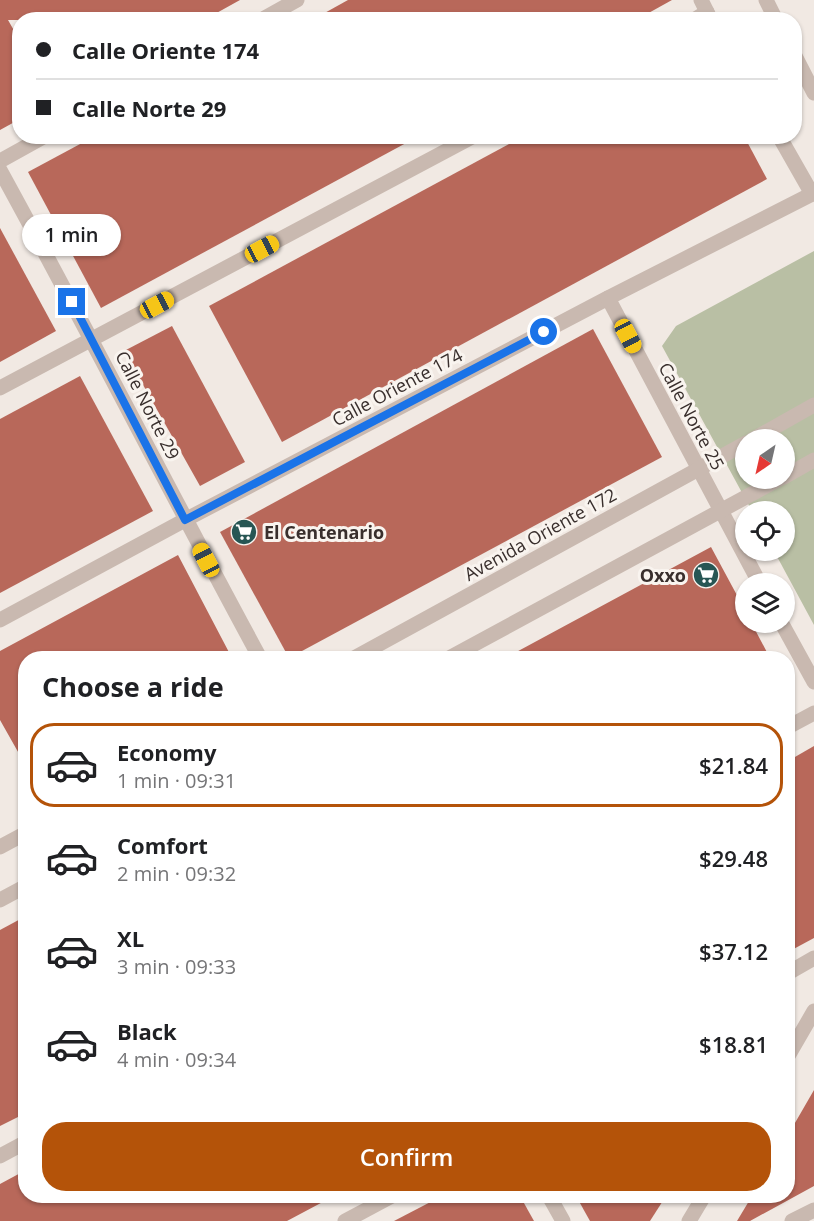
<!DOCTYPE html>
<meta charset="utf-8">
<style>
:root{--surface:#fff;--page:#f2f2f2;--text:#202124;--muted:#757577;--line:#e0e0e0;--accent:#b45309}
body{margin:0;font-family:"Open Sans",sans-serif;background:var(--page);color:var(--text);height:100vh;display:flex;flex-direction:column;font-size:22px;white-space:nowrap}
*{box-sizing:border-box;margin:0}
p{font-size:20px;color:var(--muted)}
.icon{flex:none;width:33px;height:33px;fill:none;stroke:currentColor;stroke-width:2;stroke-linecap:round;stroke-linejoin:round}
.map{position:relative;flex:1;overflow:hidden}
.sheet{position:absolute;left:18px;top:651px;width:777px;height:552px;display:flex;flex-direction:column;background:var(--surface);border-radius:24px;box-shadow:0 2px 4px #0004}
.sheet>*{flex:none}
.banner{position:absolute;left:12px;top:12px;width:790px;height:132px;border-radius:24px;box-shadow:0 2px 4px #0004;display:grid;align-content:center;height:132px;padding:0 24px;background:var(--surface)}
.needle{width:39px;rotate:214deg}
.tools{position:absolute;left:735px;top:429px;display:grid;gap:12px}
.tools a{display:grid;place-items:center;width:60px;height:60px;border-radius:50%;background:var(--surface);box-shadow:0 2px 4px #0004;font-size:30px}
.end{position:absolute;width:27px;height:27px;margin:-14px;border:8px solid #1a73e8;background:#fff;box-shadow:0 0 0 3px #fff}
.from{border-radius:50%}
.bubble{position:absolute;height:42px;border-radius:21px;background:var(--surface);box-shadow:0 2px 4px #0004;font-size:20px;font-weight:600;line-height:42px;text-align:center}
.car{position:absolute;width:18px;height:36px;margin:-18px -9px;border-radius:8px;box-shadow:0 0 4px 2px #0007;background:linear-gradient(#f5c518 24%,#345 0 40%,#f5c518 0 76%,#345 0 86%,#f5c518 0)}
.banner b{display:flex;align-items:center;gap:21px;height:57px;font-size:22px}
.banner b+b{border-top:2px solid var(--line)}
.banner i{width:15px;height:15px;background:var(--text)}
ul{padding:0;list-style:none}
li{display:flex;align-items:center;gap:18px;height:84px;margin:0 12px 9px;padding:0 12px;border:3px solid transparent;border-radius:24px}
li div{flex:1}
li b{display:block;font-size:22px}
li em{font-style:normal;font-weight:600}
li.selected{border-color:var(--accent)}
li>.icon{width:54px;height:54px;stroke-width:1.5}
h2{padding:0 24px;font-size:27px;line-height:72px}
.primary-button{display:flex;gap:12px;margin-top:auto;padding:12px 24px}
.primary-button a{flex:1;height:69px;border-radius:24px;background:var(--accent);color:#fff;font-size:24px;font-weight:600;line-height:69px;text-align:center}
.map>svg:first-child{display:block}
.green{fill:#b9bfa4;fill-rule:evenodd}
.building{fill:#b8685a}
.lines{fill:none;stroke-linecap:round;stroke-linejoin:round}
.minor{stroke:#c9b9b0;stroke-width:15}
.tertiary{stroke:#c9b9b0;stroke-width:15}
.route{stroke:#1a73e8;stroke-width:8}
.labels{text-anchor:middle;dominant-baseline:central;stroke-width:6;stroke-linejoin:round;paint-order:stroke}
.street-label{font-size:18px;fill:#392f2d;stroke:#f9f4ef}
.poi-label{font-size:18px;font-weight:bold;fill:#392f2d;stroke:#f9f4ef;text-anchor:start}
</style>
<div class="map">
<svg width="814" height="1221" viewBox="0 0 814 1221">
<rect width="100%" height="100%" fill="#f1e9e3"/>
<path class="green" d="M814,251V625L774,551L784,550V512L752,511L662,346L676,326ZM746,440H784V478H746Z"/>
<g class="building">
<path d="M0,0H240L204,20H8L20,41V119L0,130Z"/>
<path d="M348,0H672L636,20H312Z"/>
<path d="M95,136H419L101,308L28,172Z"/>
<path d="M524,136H744L767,179L282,442L209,306Z"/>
<path d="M0,228L56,331L0,362Z"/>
<path d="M172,326L245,462L200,486L124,351Z"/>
<path d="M593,329L662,457L289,658L220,532Z"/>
<path d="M80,376L153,511L0,593V419Z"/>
<path d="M711,547L746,612V622H751L770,658H505Z"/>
<path d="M178,555L232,658H26V766L0,720V651Z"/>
<path d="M814,746V938L788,952V761Z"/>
<path d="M26,916V1113L0,1126V930Z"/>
<path d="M814,1090V1186L750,1221H737L752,1196H788V1135Z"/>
<path d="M26,1170V1196H334L287,1221H0V1184Z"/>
<path d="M442,1196H520L534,1221H394Z"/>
<path d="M576,1196H666L650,1221H590Z"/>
</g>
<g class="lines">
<g class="minor">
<path d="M261,20L297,0"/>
<path d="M694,20L707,12"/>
<path d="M0,161L45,136"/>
<path d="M0,170C89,332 172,496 260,658"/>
<path d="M0,388L474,136"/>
<path d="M0,620L185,520L608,298"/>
<path d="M788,727L814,713"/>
<path d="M788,973L814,958"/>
<path d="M788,1056L814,1011"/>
<path d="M0,1156L26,1142"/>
<path d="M549,1196L563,1221"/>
<path d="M345,1221L392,1196"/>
<path d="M689,1221L704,1196"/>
<path d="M792,1221L814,1210"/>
</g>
<g class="tertiary">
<path d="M701,0L711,20"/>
<path d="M766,0L776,20"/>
<path d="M795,56L814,93"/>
<path d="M779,136L812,194"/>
<path d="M752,440L814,405"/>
<path d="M784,477L814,460"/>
<path d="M760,584L608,298L814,193"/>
<path d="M781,622L814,682"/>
<path d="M354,658L746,443"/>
<path d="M449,658L781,478"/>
<path d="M0,847L26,833"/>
<path d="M0,900L26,886"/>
</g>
</g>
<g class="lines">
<path class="route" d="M72,302L185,520L544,332"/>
</g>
<defs>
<g id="supermarket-disc" transform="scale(1.35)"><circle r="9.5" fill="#275654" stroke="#f9f4ef"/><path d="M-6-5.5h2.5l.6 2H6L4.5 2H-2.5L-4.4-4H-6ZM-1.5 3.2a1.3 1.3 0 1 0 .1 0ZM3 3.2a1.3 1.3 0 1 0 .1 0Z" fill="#fff"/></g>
</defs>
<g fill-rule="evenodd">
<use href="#supermarket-disc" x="244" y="532"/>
<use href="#supermarket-disc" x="706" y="575"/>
</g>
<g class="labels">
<g class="street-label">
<text transform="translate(397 387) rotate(-28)">Calle Oriente 174</text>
<text transform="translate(148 405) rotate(63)">Calle Norte 29</text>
<text transform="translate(692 416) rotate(62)">Calle Norte 25</text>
<text transform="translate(540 534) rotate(-29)">Avenida Oriente 172</text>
</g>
<g class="poi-label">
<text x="264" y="532">El Centenario</text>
<text x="686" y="575" text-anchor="end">Oxxo</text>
</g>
</g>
</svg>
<div class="tools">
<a><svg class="needle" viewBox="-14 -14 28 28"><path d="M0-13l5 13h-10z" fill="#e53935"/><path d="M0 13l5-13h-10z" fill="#757577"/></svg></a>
<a><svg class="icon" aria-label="locate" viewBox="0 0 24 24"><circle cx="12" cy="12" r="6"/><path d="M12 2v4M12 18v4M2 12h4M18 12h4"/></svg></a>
<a><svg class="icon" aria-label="layers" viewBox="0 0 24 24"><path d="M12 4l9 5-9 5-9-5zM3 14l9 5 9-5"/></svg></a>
</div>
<i class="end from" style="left:544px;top:332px"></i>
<i class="end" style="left:72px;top:302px"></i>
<div class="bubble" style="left:22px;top:214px;width:99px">1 min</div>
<i class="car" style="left:262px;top:249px;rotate:62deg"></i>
<i class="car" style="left:157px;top:305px;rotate:62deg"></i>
<i class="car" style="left:628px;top:336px;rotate:152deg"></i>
<i class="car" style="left:206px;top:560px;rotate:332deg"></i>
<div class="banner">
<b><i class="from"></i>Calle Oriente 174</b>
<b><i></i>Calle Norte 29</b>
</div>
<section class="sheet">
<h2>Choose a ride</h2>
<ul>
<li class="selected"><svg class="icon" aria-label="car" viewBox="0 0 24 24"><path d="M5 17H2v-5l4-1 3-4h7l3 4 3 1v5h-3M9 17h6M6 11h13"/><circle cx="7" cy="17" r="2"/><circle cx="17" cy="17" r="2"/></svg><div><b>Economy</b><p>1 min · 09:31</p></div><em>$21.84</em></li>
<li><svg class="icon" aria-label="car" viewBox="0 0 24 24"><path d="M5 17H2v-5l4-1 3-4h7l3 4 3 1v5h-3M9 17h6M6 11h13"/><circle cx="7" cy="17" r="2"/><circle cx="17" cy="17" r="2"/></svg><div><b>Comfort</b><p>2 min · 09:32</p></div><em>$29.48</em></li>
<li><svg class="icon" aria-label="car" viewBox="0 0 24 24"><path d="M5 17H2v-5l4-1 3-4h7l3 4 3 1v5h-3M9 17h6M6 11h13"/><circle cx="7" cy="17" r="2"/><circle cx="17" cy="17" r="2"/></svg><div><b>XL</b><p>3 min · 09:33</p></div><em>$37.12</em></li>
<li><svg class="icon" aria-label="car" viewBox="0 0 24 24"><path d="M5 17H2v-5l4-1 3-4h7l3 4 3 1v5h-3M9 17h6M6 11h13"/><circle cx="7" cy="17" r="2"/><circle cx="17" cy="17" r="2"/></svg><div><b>Black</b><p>4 min · 09:34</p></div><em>$18.81</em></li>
</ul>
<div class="primary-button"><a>Confirm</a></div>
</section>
</div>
